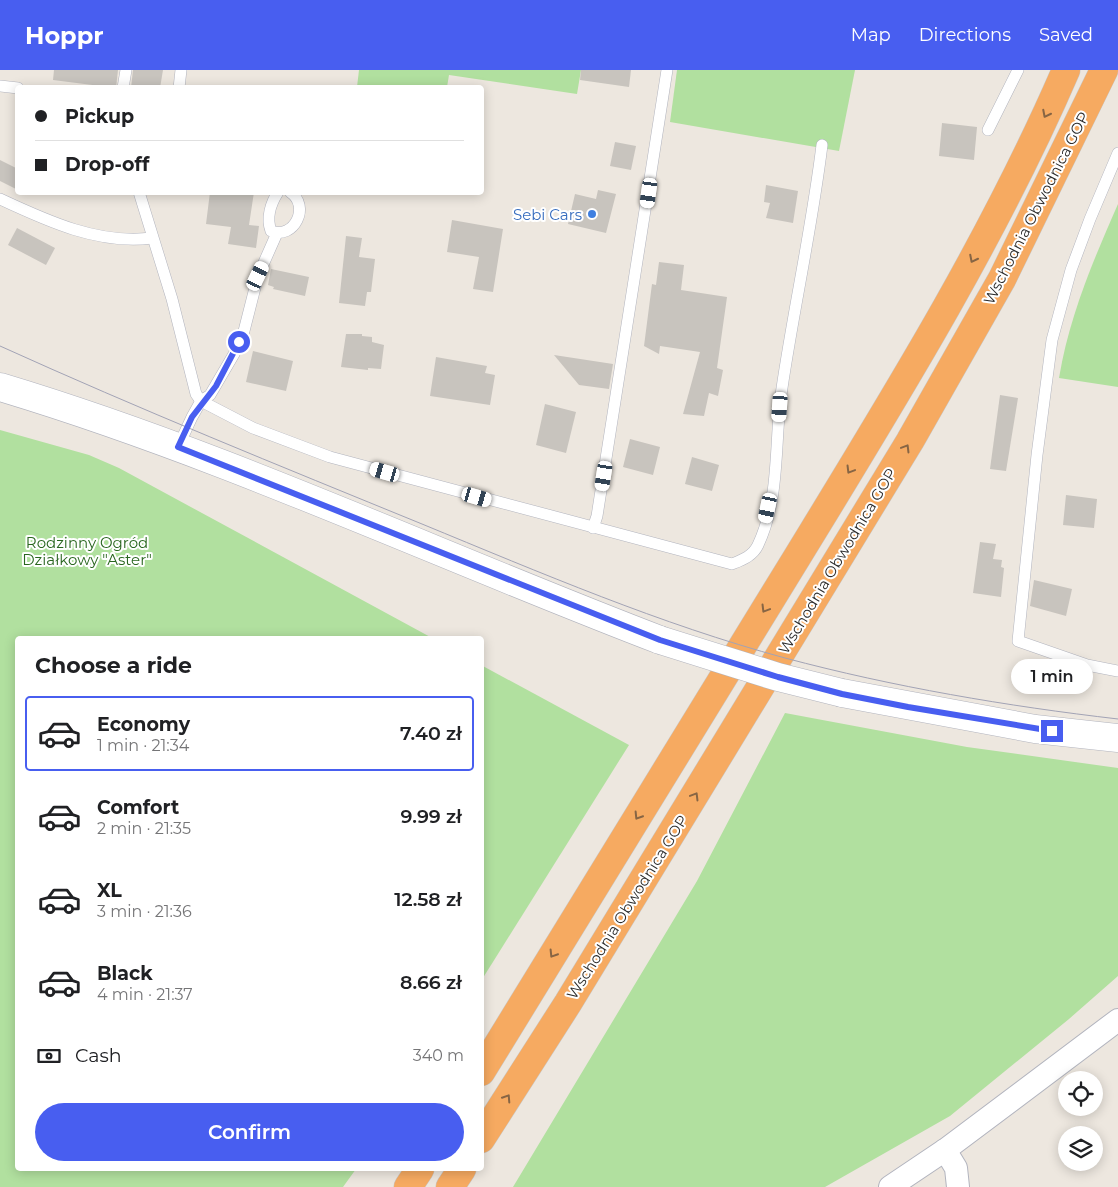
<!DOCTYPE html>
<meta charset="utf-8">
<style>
:root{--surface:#fff;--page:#f2f2f2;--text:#202124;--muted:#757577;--line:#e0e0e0;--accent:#485ef0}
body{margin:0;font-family:Montserrat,sans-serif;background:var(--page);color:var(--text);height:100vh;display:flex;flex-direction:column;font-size:19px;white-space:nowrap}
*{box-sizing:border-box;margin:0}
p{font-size:16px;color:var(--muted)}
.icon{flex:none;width:28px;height:28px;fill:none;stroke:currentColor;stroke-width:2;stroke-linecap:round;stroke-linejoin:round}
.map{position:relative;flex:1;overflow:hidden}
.panel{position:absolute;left:15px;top:566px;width:469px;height:535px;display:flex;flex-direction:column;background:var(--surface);border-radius:5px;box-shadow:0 2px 12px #0003}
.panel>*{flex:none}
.hud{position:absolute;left:15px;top:15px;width:469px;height:110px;border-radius:5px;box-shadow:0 2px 12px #0003;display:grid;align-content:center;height:110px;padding:0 20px;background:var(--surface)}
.fabs{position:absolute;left:1058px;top:1001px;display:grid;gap:10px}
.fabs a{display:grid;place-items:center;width:45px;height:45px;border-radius:50%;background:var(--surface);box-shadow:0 2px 12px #0003;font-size:25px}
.end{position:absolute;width:22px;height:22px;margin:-11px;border:6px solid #485ef0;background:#fff;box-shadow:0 0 0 2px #fff}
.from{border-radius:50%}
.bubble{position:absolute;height:35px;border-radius:18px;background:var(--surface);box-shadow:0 2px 12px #0003;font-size:16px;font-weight:600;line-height:35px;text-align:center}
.car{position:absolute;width:15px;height:30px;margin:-15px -8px;border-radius:6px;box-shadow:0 0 4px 1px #0007;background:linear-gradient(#fff 24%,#345 0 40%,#fff 0 76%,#345 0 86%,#fff 0)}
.hud b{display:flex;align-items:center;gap:18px;height:48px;font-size:19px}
.hud b+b{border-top:1px solid var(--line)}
.hud i{width:12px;height:12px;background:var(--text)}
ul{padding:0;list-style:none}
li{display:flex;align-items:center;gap:15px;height:75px;margin:0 10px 8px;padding:0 10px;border:2px solid transparent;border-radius:5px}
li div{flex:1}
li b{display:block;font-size:19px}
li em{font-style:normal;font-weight:600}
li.selected{border-color:var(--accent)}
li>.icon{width:45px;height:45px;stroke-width:1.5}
h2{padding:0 20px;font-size:22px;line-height:60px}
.pay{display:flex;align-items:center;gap:12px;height:55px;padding:0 20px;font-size:19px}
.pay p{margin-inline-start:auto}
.button{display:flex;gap:10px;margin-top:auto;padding:10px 20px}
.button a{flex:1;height:58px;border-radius:30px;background:var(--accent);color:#fff;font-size:20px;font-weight:600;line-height:58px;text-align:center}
header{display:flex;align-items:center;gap:30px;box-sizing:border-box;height:70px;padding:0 25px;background:var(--accent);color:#fff}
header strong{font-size:24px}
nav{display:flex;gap:28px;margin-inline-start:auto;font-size:18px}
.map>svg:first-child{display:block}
.green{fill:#b1e09f}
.building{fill:#c8c4be}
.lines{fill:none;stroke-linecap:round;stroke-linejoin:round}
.lane-casing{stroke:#b2b4be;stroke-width:12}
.street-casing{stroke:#b2b4be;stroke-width:24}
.secondary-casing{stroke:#b2b4be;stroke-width:29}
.highway-casing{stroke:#c8c8c8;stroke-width:29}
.lane{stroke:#fff;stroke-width:11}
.street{stroke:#fff;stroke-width:22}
.secondary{stroke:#fff;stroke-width:28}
.highway{stroke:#f6aa61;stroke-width:28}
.tram{stroke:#a2a3b5;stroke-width:1}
.secondary-bridge-casing{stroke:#b2b4be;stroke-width:29;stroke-linecap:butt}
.secondary-bridge{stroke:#fff;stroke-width:28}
.oneway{stroke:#876544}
.route{stroke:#485ef0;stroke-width:6}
.shop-dot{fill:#3f7fe0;stroke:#fff;stroke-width:2}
.labels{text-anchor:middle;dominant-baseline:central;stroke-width:4;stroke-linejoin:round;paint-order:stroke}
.street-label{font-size:15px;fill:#2c2c2c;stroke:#fff}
.shop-label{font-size:15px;fill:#366cbe;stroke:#fff;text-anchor:end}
.park-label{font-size:15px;fill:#29661f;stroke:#fff}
</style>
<header>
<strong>Hoppr</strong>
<nav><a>Map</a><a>Directions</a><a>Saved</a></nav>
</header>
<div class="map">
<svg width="1118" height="1117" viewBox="0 0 1118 1117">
<rect width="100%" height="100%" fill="#ede7df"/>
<g class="green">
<path d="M359,0H581L577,24L449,5L447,17H357Z"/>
<path d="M677,0H855L839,81L670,52Z"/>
<path d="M1118,134V317L1059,308C1069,247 1093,191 1118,134Z"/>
<path d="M0,360L89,385L119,398L434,569H18V1099H356L343,1117H0Z"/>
<path d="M481,595L629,675L481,911Z"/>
<path d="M785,643L967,677L1118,698V906L1069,949L950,1046L825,1117H513L697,811Z"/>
</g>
<g class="building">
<path d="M54,0H118L116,18L53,10Z"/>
<path d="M133,0H163L160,18H131Z"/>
<path d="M581,0H631L629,17L580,10Z"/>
<path d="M942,53L977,57L974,90L939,86Z"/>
<path d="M615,72L636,76L631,100L610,96Z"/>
<path d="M0,90L18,99V120L0,111Z"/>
<path d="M766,115L798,121L793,153L766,148L770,133L764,132Z"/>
<path d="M598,120L616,124L606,163L568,154L575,124L596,129Z"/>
<path d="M210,122H254L249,155L259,156L256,178L228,174L231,157L206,154Z"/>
<path d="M452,150L503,159L493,222L473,219L479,187L447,182Z"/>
<path d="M17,158L55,178L46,195L8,175Z"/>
<path d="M346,166L362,168L359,187L375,189L371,222H367L365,236L339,233Z"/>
<path d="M659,192L684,195L681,220L727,227L717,298L723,300L718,326L709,323L704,346L683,344L700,282L660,276L659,284L644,276L652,214L656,215Z"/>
<path d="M271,199L309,207L305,226L273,219L274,217L268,215Z"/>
<path d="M346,264H362V266L372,267V272L384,275L381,299L368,298V300L341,297Z"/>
<path d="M253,281L293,291L286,321L246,312Z"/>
<path d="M554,285L613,294L609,319L579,315Z"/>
<path d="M436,287L487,296L485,303L495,305L490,335L430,326Z"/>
<path d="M1000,325L1018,328L1006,401L990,399Z"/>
<path d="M545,334L576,342L566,383L536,375Z"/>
<path d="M630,369L660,377L653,405L623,397Z"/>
<path d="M692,387L719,395L712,421L685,414Z"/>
<path d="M1066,425L1097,429L1094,458L1063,455Z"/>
<path d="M980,472L996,474L993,489L1002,490L1001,497L1004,498L1001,527L973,523Z"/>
<path d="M1034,510L1072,519L1066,546L1030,536Z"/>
</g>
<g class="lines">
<g class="lane-casing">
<g id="lane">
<path d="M0,16L18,18"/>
<path d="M123,18L126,0"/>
<path d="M179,18L181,0"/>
<path d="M988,60L1018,0"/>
<path d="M1118,83L1090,149L1071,200L1052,270L1037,385L1018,571L1087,595L1118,601"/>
<path d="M139,122L172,229L196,324L201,331L210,325L234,284L244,261L258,206L277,163"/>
<path d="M278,122C271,133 266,148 271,161C294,170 311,136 290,122"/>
<path d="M0,129C47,151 99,175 152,168"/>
<path d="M178,377L192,347L201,331L253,358L330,387L732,494C742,490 753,486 758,475C781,426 774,370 782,318C794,237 812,157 822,75"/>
<path d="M593,458L597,446L667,0"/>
</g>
</g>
<g class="street-casing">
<g id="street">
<path d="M945,1080L956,1098L958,1117"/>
<path d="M890,1117L945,1080L1118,950"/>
</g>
</g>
<g class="secondary-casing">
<g id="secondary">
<path d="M0,317C226,385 440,486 660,570"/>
<path d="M842,623L1035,659L1118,668"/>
</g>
</g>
<g class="highway-casing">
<g id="highway">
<path d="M481,1002C587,829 693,657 799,484C895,327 993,169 1066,0"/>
<path d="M481,1069L568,933L910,371L1002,209L1104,0"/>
<path d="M408,1117L420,1099"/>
<path d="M450,1117L462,1099"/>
</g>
</g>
<use href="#lane" class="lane"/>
<use href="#street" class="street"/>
<use href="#secondary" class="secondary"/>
<use href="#highway" class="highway"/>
<path class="tram" d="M0,276C139,339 280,396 422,454C541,503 660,554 785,588C894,617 1006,636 1118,649"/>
<g class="secondary-bridge-casing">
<path id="secondary-bridge" d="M660,570L778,607L842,623"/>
</g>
<use href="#secondary-bridge" class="secondary-bridge"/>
</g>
<defs><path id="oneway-chevron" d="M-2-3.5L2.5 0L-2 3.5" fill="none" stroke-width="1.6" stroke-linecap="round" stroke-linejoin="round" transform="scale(1.25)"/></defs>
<g class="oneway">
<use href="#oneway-chevron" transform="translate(1046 44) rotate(117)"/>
<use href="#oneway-chevron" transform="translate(973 189) rotate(117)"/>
<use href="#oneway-chevron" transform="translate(906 378) rotate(-59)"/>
<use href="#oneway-chevron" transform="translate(850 400) rotate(121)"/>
<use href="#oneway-chevron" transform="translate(765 539) rotate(121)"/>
<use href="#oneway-chevron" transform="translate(695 726) rotate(-59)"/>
<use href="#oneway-chevron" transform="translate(638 746) rotate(122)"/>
<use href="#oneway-chevron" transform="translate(553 884) rotate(122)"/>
<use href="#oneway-chevron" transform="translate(507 1028) rotate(-57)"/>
</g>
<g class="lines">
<path class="route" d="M239,272L216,316L192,347L178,377L660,570L778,607L842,624L908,637L1052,661"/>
</g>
<circle class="shop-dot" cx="592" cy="144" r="5"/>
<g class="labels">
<g class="street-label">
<text transform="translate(1036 138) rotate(-63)">Wschodnia Obwodnica GOP</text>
<text transform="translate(837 491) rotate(-59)">Wschodnia Obwodnica GOP</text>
<text transform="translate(627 837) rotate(-58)">Wschodnia Obwodnica GOP</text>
</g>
<g class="shop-label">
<text x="582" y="144">Sebi Cars</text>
</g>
<g class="park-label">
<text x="87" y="472">Rodzinny Ogród<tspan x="87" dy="17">Działkowy "Aster"</tspan></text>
</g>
</g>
</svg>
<div class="fabs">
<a><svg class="icon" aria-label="locate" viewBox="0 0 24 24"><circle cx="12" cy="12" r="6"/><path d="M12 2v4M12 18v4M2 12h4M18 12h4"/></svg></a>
<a><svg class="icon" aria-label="layers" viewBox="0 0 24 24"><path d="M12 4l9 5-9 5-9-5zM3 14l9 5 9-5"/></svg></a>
</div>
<i class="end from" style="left:239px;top:272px"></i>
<i class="end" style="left:1052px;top:661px"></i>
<div class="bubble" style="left:1011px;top:589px;width:82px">1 min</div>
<i class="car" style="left:649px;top:123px;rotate:188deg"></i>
<i class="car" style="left:258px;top:206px;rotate:25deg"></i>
<i class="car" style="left:780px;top:337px;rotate:184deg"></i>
<i class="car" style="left:385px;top:402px;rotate:286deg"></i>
<i class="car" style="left:604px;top:406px;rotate:189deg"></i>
<i class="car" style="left:477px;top:427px;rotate:106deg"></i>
<i class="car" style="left:768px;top:438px;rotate:192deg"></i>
<div class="hud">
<b><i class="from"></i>Pickup</b>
<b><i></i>Drop-off</b>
</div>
<section class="panel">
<h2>Choose a ride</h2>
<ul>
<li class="selected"><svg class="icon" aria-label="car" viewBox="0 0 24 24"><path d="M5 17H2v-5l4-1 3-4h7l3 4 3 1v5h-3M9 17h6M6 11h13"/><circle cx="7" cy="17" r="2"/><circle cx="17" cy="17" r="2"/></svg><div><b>Economy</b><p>1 min · 21:34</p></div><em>7.40 zł</em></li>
<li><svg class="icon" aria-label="car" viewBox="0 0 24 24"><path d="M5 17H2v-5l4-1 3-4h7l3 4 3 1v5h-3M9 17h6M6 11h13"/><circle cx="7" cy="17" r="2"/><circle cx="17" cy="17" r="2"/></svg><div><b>Comfort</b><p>2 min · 21:35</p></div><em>9.99 zł</em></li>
<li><svg class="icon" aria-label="car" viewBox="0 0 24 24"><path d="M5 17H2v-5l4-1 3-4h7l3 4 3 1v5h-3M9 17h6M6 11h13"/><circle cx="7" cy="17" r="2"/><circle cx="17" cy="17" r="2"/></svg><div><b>XL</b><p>3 min · 21:36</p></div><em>12.58 zł</em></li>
<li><svg class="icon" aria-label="car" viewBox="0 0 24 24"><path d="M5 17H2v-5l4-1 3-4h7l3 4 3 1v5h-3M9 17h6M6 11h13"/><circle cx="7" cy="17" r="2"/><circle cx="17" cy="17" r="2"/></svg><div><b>Black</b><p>4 min · 21:37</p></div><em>8.66 zł</em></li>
</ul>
<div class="pay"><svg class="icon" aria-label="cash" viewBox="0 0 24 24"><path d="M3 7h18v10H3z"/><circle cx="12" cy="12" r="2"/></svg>Cash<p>340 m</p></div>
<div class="button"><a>Confirm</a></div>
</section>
</div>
